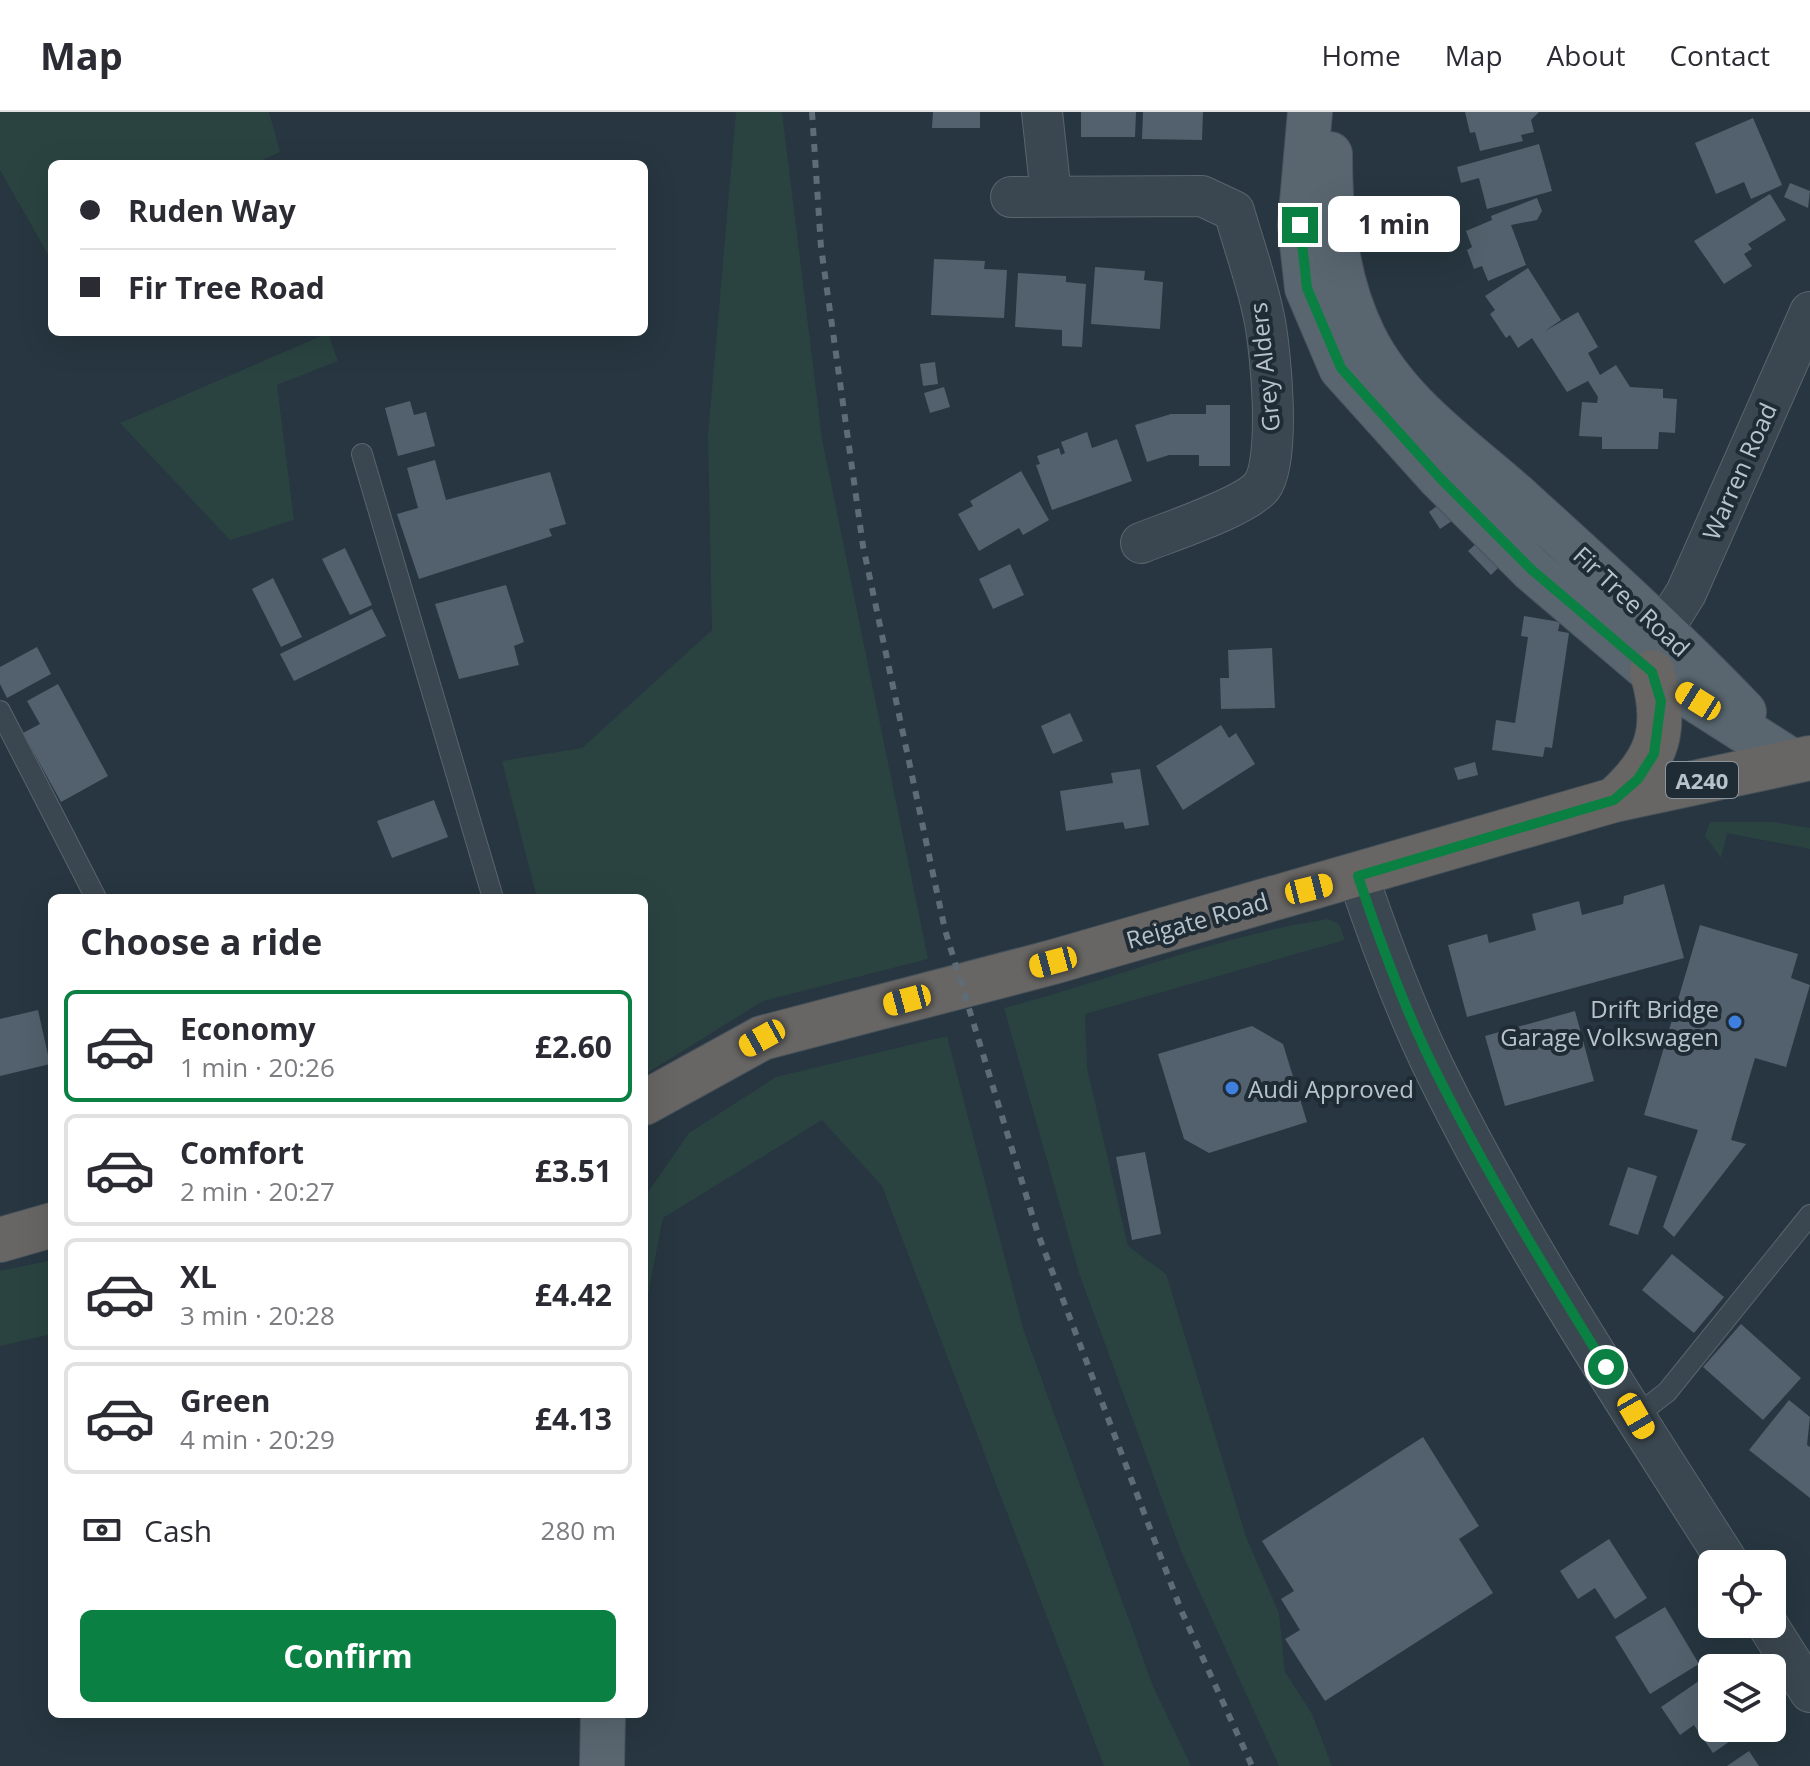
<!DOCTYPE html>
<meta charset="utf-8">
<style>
:root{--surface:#fff;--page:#f7f7f7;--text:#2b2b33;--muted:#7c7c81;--line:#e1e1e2;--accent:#0b8043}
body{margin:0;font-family:"Open Sans",sans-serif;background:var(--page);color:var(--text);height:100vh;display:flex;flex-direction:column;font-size:30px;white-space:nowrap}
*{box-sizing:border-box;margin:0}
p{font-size:26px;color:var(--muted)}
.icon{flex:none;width:44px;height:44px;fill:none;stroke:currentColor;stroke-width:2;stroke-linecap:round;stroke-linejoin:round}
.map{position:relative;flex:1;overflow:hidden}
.sheet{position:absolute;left:48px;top:782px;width:600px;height:824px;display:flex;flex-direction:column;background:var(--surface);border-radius:12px;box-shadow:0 8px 32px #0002}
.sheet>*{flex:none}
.hud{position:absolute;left:48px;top:48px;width:600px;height:176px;border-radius:12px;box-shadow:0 8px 32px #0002;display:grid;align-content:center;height:176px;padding:0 32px;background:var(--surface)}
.controls{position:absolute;left:1698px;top:1438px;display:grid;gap:16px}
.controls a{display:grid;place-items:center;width:88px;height:88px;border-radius:12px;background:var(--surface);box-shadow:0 8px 32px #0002;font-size:40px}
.end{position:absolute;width:36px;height:36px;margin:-18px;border:10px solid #0b8043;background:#fff;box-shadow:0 0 0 4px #fff}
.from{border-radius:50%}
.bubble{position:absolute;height:56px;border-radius:12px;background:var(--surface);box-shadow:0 8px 32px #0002;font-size:26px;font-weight:700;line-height:56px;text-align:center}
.car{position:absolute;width:24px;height:48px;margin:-24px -12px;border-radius:10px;box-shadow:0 0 6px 2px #0007;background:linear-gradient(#f5c518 24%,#345 0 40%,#f5c518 0 76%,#345 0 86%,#f5c518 0)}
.hud b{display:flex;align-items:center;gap:28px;height:76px;font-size:30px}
.hud b+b{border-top:2px solid var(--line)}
.hud i{width:20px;height:20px;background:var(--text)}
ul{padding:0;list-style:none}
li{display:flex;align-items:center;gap:24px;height:112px;margin:0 16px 12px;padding:0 16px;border:4px solid var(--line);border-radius:12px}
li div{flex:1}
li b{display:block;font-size:30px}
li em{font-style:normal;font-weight:700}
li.active{border-color:var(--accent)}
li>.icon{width:72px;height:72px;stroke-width:1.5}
h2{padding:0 32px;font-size:36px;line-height:96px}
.pay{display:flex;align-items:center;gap:20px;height:88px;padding:0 32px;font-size:30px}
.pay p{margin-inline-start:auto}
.primary-button{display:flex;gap:16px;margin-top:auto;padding:16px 32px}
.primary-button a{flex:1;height:92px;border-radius:12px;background:var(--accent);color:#fff;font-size:32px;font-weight:700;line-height:92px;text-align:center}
header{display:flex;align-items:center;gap:48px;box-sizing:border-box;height:112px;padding:0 40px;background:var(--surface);border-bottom:2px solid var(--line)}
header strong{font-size:38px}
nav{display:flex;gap:44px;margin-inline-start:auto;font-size:28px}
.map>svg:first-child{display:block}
.green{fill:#2a4341}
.building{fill:#52616d}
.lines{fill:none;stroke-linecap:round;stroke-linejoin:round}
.service-casing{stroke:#59656d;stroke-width:22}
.minor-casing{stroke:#59656d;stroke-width:42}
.primary-casing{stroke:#48535c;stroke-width:46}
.trunk-casing{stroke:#46525a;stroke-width:46}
.service{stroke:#3b4750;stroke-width:20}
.minor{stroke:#3b4750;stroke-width:40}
.primary{stroke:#596670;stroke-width:44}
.trunk{stroke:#686664;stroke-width:44}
.rail{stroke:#5d6c77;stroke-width:6;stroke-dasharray:8 8;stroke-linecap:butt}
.route{stroke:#0b8043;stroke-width:10}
.shop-dot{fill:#3f7fe0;stroke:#202c35;stroke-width:3}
.labels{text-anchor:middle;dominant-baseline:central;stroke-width:8;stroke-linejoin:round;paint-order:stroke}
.shield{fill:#202c35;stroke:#8a959d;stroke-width:2}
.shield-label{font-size:22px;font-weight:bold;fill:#b8c2ca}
.street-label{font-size:24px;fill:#b8c2ca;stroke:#202c35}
.poi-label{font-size:24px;fill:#b8c2ca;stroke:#202c35;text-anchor:end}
</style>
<header>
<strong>Map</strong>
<nav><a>Home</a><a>Map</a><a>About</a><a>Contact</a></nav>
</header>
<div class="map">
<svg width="1810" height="1654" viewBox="0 0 1810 1654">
<rect width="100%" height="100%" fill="#273640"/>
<g class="green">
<path d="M0,0H269L280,40L254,52H52L50,146L0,58Z"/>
<path d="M736,0H782L822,327L928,847L763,889L644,963V786H537L502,649L582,636L712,518L708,324Z"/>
<path d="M328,221L338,249L277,273L294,408L230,428L120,311Z"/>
<path d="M1710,710H1773L1810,716V737L1727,721L1721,746L1705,724Z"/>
<path d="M1328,807L1339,812L1345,828L1085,902L1087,956L1128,1134L1166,1162L1246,1425L1279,1501L1285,1560L1312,1602L1332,1654H1279L1181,1439L1079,1161L1004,896C1112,868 1218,824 1328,807Z"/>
<path d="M947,924L1023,1216L1153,1574L1191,1654H1104L882,1074L822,1008L663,1106L644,1202V1086L689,1021L776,965Z"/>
<path d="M52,1148V1222L0,1234V1159Z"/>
</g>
<g class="building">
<path d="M933,0H980V16H932Z"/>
<path d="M1081,0H1136L1135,25H1081Z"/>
<path d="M1143,0H1203L1202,28L1142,27Z"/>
<path d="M1465,0H1539L1531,8L1534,20L1521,23L1523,29L1480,39L1475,20L1470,21Z"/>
<path d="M1753,6L1782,73L1751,87L1744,70L1716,82L1695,31Z"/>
<path d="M1539,32L1552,79L1487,97L1479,66L1461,71L1457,55Z"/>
<path d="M1790,71L1810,79L1808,96L1784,85Z"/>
<path d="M1770,82L1786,108L1748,132L1752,137L1744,142L1752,154L1724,172L1694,129Z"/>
<path d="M1537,86L1542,99L1537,108L1511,113L1526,153L1488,169L1482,154L1474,157L1467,138L1472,135L1466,119L1492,108L1491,104Z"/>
<path d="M934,147L985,149L984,157L1007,158L1004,206L931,203Z"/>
<path d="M1095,155L1145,159L1144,168L1163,170L1160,217L1091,212Z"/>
<path d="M1528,156L1561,208L1545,219L1578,200L1598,235L1588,241L1600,263L1616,253L1630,275L1663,277V286L1677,287L1675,321L1659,320L1658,337H1602V325L1579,324L1582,290L1597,291L1598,285L1588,269L1567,280L1532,226L1518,236L1510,223L1506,226L1490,202L1495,198L1485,184Z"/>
<path d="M1018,161L1066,164V170L1086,172L1082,235L1062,234V218L1015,215Z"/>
<path d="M935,250L938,272L923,274L920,252Z"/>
<path d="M944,275L950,295L930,301L924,281Z"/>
<path d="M410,289L414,303L426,300L435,334L398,344L385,296Z"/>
<path d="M1206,293H1230V354H1199V343H1169L1147,350L1135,313L1171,302H1206Z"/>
<path d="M1087,320L1092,336L1117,327L1132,369L1052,398L1036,353L1040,352L1037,344L1059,336L1061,343L1065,341L1061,330Z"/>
<path d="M435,348L446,388L550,360L566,412L549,417L552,424L419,467L397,402L418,396L407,356Z"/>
<path d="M1021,359L1049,408L1023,423L1019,416L979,439L958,402L973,394L970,389Z"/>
<path d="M1442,390L1455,407L1440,417L1429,400Z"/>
<path d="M1480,428L1502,452L1491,463L1468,439Z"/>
<path d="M345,436L372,493L350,503L322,447Z"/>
<path d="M1010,452L1024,483L993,497L979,467Z"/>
<path d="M273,466L302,525L281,535L252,477Z"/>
<path d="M506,473L524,530L514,534L519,553L459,567L435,492Z"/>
<path d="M372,497L386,524L294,569L280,542Z"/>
<path d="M1524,504L1560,510L1558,519L1569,521L1552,636L1545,635L1543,645L1492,638L1496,608L1515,611L1528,525L1521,524Z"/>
<path d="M37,535L51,562L7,586L0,572V555Z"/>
<path d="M1272,536L1275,596L1221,597L1220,566H1229L1228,538Z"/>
<path d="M58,572L108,664L61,690L23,621L40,612L27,589Z"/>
<path d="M1070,601L1083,629L1053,642L1041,614Z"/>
<path d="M1221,613L1229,626L1236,621L1255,652L1183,698L1156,654Z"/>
<path d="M1475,650L1478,663L1458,668L1454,656Z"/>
<path d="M1140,657L1149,713L1125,717L1123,710L1066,719L1060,679L1113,671L1111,661Z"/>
<path d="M434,688L448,725L392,746L377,709Z"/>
<path d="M1664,772L1684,846L1467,905L1448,833L1487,822L1489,831L1536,818L1532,802L1579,789L1582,803L1623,792L1624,784Z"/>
<path d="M1700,813L1798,842L1791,866L1810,873L1786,955L1755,946L1731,1028L1746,1032L1674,1125L1663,1115L1698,1018L1644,1003Z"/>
<path d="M38,898L50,952L0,964V907Z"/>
<path d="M1575,899L1594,969L1505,994L1485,924Z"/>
<path d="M1252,914L1283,932L1307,1010L1209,1041L1184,1027L1158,942Z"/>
<path d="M1145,1040L1161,1122L1132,1128L1116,1045Z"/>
<path d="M1628,1055L1657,1064L1638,1123L1609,1113Z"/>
<path d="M1672,1142L1724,1185L1694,1221L1642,1178Z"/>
<path d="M1741,1212L1801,1266L1763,1308L1703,1255Z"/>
<path d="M1789,1288L1810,1305L1807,1333L1810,1335V1386L1749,1338Z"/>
<path d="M1423,1325L1479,1414L1459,1427L1493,1481L1325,1589L1285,1527L1300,1518L1281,1487L1294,1479L1262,1429Z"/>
<path d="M1609,1427L1647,1486L1615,1507L1595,1476L1578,1487L1560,1459Z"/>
<path d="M1665,1495L1699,1552L1650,1582L1615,1525Z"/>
<path d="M1709,1562L1712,1567V1616L1746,1618L1713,1641L1694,1613L1680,1623L1661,1595Z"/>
<path d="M1749,1639L1759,1654H1727Z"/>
</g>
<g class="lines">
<g class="service-casing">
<g id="service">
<path d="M362,342L493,786"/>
<path d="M0,599L96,786"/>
<path d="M1636,1304L1667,1280L1810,1103"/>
</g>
</g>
<g class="minor-casing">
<g id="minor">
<path d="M1042,0L1051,83"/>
<path d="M1011,85L1202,84L1234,99C1244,134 1257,170 1264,205C1271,238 1281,348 1262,374C1246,395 1168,420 1141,431"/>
<path d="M1664,516L1686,481L1810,200"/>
<path d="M1358,764C1380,829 1404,894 1434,956C1518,1128 1626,1290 1729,1452"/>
<path d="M1767,1512L1810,1580"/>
</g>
</g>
<g class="primary-casing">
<g id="primary">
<path d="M1310,0L1300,113L1307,176L1341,256L1440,366L1532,458L1652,560L1790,648"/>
<path d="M1330,42C1330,106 1336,168 1364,225C1397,292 1465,338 1519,386C1596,456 1672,525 1744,600"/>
<path d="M602,1654L603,1602"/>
</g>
</g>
<g class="trunk-casing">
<g id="trunk">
<path d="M1614,688C1658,649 1669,617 1652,560"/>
<path d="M644,991L762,926L1053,850L1614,688L1810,646"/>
<path d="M0,1128L52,1113"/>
</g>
</g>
<use href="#service" class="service"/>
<use href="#minor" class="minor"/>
<use href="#primary" class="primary"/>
<use href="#trunk" class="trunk"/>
<path class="rail" d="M812,0L821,135L863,434L945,818L1038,1122L1181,1498L1252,1654"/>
</g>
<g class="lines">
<path class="route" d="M1300,113L1307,176L1341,256L1440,366L1532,458L1652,560L1661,589L1654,642L1638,667L1614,688L1358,764C1380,830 1404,896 1435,958C1486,1060 1546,1158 1606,1255"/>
</g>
<g class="shop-dot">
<circle cx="1735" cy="910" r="8"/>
<circle cx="1232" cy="976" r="8"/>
</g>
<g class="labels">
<rect class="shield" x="1666" y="650" width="72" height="36" rx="6"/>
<g class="shield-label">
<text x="1702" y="668">A240</text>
</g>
<g class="street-label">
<text transform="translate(1264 255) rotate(-96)">Grey Alders</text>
<text transform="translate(1739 359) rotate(-66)">Warren Road</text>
<text transform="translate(1632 489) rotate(43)">Fir Tree Road</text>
<text transform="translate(1197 808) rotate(-16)">Reigate Road</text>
</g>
<g class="poi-label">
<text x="1719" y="896">Drift Bridge<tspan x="1719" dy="28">Garage Volkswagen</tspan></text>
<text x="1248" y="976" text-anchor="start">Audi Approved</text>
</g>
</g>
</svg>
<div class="controls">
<a><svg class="icon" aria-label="locate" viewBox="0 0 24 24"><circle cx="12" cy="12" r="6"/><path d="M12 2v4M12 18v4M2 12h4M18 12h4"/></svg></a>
<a><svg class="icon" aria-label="layers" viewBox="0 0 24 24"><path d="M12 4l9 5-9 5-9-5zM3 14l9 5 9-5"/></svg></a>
</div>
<i class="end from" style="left:1606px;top:1255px"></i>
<i class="end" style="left:1300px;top:113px"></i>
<div class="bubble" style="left:1328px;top:84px;width:132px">1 min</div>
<i class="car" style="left:1698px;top:589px;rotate:302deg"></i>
<i class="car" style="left:1309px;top:777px;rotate:76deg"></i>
<i class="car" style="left:1053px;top:850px;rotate:255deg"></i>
<i class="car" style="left:907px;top:888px;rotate:255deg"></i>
<i class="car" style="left:762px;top:926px;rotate:241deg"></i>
<i class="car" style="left:1636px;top:1304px;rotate:150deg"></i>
<div class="hud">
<b><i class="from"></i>Ruden Way</b>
<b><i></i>Fir Tree Road</b>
</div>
<section class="sheet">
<h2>Choose a ride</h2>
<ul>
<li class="active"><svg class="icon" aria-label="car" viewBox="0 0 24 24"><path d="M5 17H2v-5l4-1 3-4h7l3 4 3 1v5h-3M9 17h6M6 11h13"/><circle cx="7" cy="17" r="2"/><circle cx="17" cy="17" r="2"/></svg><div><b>Economy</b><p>1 min · 20:26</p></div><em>£2.60</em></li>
<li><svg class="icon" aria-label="car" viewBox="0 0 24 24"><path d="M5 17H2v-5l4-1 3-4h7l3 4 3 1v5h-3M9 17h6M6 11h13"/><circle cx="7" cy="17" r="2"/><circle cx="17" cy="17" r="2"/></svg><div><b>Comfort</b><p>2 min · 20:27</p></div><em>£3.51</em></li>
<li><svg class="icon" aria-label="car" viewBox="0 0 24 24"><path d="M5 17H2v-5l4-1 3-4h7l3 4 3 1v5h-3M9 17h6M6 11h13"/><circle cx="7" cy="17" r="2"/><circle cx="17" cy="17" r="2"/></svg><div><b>XL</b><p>3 min · 20:28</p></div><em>£4.42</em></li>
<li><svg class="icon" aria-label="car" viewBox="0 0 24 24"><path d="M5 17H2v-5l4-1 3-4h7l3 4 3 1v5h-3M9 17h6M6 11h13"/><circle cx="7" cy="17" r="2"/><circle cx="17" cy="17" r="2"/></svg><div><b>Green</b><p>4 min · 20:29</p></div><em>£4.13</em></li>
</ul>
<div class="pay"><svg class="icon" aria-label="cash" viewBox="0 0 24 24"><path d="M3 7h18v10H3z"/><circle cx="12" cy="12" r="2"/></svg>Cash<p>280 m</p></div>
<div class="primary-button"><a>Confirm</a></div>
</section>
</div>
